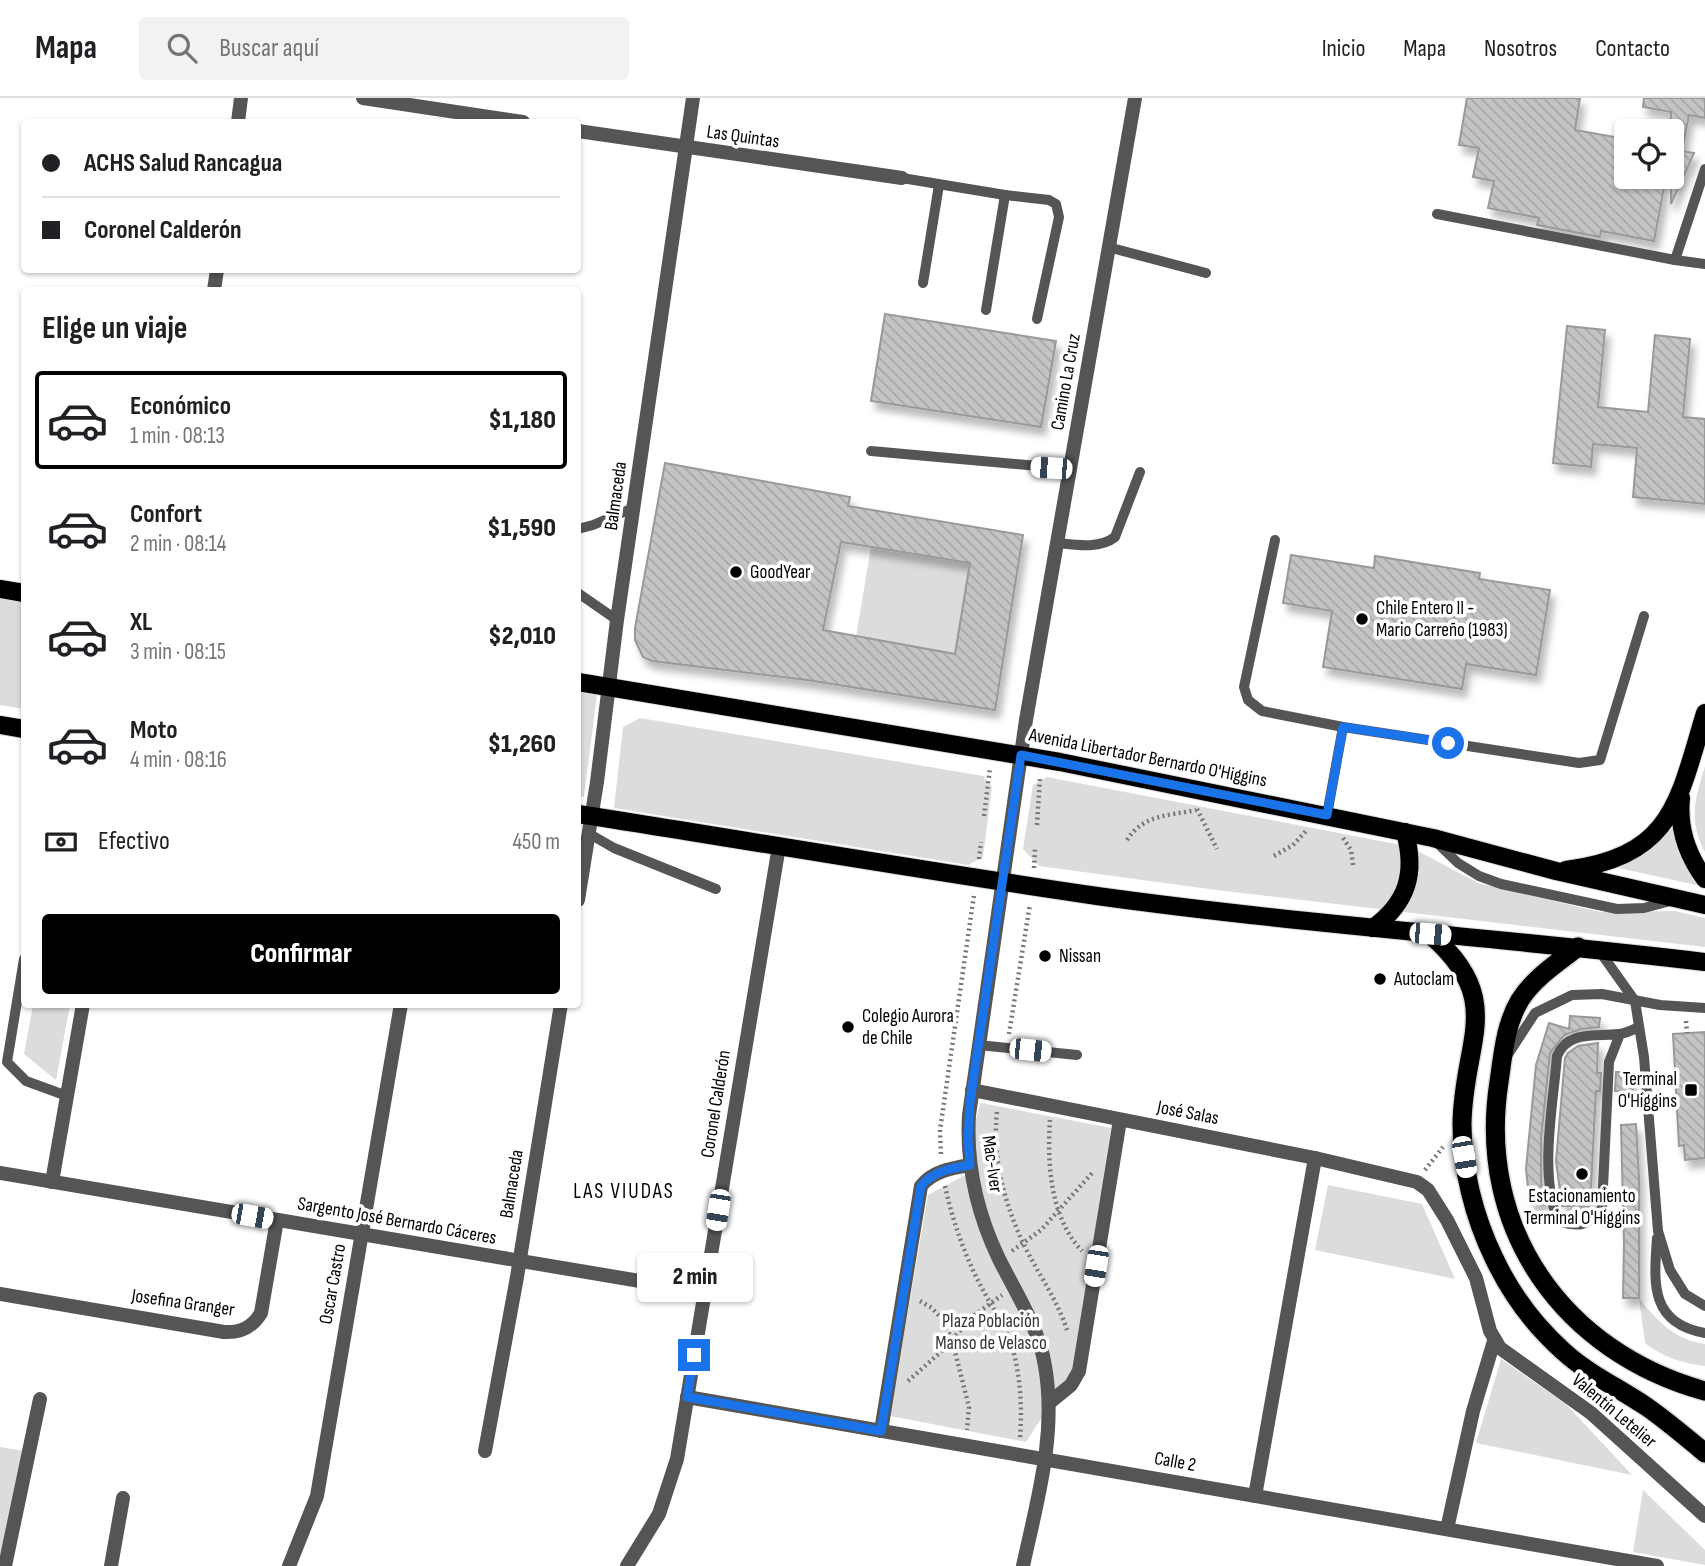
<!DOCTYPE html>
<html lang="es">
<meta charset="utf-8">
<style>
:root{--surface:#fff;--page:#f2f2f2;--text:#202124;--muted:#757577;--line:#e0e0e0;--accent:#000}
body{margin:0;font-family:"Sofia Sans Condensed",sans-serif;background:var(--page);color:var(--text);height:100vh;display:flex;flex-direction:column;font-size:26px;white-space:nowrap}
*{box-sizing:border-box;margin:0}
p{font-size:23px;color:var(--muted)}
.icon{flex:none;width:38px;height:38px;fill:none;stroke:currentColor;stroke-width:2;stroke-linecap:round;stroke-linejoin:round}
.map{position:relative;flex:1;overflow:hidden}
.side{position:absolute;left:21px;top:189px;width:560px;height:721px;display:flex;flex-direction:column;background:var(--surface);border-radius:7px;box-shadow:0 2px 5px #0004}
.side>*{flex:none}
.top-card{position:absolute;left:21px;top:21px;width:560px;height:154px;border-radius:7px;box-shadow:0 2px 5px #0004;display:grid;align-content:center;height:154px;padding:0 21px;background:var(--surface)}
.tools{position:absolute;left:1614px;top:21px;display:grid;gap:14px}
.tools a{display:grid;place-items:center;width:70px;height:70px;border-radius:7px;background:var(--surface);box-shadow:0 2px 5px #0004;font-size:35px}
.end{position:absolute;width:32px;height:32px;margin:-16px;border:9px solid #1a73e8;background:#fff;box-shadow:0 0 0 4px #fff}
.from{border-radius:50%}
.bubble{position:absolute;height:49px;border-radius:7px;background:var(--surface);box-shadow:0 2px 5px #0004;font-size:23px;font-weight:800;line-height:49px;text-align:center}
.car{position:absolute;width:21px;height:42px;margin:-21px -10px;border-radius:9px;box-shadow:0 0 5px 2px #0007;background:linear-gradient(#fff 24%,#345 0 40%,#fff 0 76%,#345 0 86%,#fff 0)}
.top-card b{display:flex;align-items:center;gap:24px;height:66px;font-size:26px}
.top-card b+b{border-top:2px solid var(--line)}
.top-card i{width:18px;height:18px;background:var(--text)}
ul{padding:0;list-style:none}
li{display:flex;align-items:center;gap:21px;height:98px;margin:0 14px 10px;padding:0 7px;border:4px solid transparent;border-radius:7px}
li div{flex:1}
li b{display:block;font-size:26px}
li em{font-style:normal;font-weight:800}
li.selected{border-color:var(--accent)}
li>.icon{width:63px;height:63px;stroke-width:1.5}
h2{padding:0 21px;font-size:32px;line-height:84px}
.pay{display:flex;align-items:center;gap:18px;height:77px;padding:0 21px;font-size:26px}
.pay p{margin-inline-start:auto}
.button{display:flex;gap:14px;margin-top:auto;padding:14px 21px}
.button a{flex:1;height:80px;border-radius:7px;background:var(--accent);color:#fff;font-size:28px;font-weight:800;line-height:80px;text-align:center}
header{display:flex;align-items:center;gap:42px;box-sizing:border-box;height:98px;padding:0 35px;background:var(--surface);border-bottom:2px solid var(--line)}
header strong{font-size:33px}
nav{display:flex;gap:38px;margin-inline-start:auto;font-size:24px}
.search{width:490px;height:63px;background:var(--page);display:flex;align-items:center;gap:18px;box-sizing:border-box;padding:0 24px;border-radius:7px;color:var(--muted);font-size:26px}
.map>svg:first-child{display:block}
.green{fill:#dcdcdc}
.building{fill:url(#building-back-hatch);stroke:#999;stroke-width:2;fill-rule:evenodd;filter:url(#shadow)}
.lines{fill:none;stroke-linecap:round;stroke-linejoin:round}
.primary-casing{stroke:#dbdbdb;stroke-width:20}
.trunk-casing{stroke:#dbdbdb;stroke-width:22}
.path{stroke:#777;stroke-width:4.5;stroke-dasharray:2 3.5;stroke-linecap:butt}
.service{stroke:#555;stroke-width:10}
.minor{stroke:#555;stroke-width:14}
.tertiary{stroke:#555;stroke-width:14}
.primary{stroke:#000;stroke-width:18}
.trunk{stroke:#000;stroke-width:19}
.route{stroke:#1a73e8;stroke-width:9}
.poi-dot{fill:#000;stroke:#fff;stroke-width:2.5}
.labels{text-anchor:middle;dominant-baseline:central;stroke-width:7;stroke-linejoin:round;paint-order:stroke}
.street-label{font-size:19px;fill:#000;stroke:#fff}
.poi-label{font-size:19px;fill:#000;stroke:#fff;text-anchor:start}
.park-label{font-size:19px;fill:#333;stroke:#fff}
.neighbourhood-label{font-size:21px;letter-spacing:2px;fill:#000;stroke:#fff}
</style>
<header>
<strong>Mapa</strong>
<div class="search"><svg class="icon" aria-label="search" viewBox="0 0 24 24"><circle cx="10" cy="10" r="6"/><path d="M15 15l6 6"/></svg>Buscar aquí</div>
<nav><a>Inicio</a><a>Mapa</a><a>Nosotros</a><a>Contacto</a></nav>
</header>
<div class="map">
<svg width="1705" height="1468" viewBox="0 0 1705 1468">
<defs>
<pattern id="building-back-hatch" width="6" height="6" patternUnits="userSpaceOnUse" patternTransform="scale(1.75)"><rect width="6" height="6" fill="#c4c4c4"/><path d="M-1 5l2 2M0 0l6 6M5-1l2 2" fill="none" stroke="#a7a7a7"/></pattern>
<filter id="shadow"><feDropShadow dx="4.5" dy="8" stdDeviation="3.5" flood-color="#0004"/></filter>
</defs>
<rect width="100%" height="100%" fill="#fff"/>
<g class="green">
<path d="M871,449L970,465L955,556L856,539Z"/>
<path d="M0,497L24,501V611L0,607Z"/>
<path d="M578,593L597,596L584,699L578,698Z"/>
<path d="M640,620L983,678L992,689L983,759L968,767L614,710L623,629Z"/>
<path d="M1705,668V754C1688,721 1695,702 1705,668Z"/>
<path d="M1047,679L1401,747L1418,753L1478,785L1500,790L1600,814L1675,813L1705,820V849L1224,793L1039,768L1023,751L1033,687Z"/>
<path d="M1667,731L1674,732L1701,788L1614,769Z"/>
<path d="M33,907H70L56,982L24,956Z"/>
<path d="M981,1005L1111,1030L1073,1271L1026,1344L890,1318L928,1097L978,1070C974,1048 972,1026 981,1005Z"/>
<path d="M1328,1087L1422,1106L1455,1181L1315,1152Z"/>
<path d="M1639,1200C1657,1223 1675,1242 1705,1246V1268C1682,1265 1664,1260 1645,1245Z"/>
<path d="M1501,1261L1566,1306L1632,1377L1476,1345Z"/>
<path d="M0,1349L25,1353L5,1456L0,1455Z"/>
<path d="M1643,1392L1705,1452V1467L1633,1454Z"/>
</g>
<g class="building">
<path d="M1467,0H1580L1575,32L1626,41V79H1666L1654,143L1601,133L1600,139L1537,127L1539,120L1488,110L1494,83L1473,79L1479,50L1459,47Z"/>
<path d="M1644,0H1705V20L1689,17L1682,53L1694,55L1671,106V14L1643,9Z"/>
<path d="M885,216L1056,243L1041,329L871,303Z"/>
<path d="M1567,228L1605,232L1598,309L1648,314L1655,237L1690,241L1683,319L1705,321V406L1633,399L1637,350L1593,346L1591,369L1553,365Z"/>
<path d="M665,365L850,399L848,408L1023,437L995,612L807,582L652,563L643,559L635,542V530ZM841,444L970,465L955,556L823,532Z"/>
<path d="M1291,457L1374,470L1375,458L1480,475L1479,481L1550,492L1536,577L1466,566L1462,591L1323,569L1332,513L1283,505Z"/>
<path d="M1570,918L1600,920L1599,929L1581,931L1564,937L1550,955L1541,1041V1085L1545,1107L1530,1106L1526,1071L1536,967L1549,925L1569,931Z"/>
<path d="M1705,934V1060L1685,1062L1684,1047L1679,1048L1673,936Z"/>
<path d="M1598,945L1597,975H1601L1600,993H1596L1590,1109L1562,1108L1556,1063L1565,960L1568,955L1578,948Z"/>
<path d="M1616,974H1632L1633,994L1615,993Z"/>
<path d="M1636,1026L1639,1080V1200H1623L1624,1145L1621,1027Z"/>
</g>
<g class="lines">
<g class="primary-casing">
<g id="primary">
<path d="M0,491L24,495"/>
<path d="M578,584L1060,664L1433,740L1556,773L1705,807"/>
<path d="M0,627L24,631"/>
<path d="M1681,700C1678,730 1687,757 1705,781"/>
<path d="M578,716C751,743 924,773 1097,798C1299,826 1503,840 1705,864"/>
<path d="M1566,772C1673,758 1678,704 1705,615"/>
<path d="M1373,830C1408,804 1416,775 1405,734"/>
</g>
</g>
<g class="trunk-casing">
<g id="trunk">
<path d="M1430,836C1507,903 1463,942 1462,1026C1462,1071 1474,1119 1494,1160C1510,1194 1534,1227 1563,1253C1588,1276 1619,1290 1647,1309C1667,1323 1686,1339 1705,1355"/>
<path d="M1578,849C1557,865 1534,880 1520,902C1505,927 1503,957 1499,984C1476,1132 1564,1254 1705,1293"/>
</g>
</g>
<g class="path">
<path d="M1197,711L1217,751"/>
<path d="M984,718L990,670"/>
<path d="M1037,727L1040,679"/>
<path d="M1343,740L1351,752L1353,767"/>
<path d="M1127,742C1144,716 1168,718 1196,712"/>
<path d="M1274,758L1293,747L1306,733"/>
<path d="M979,761L981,744"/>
<path d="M1034,770L1035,751"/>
<path d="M1686,923L1687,935"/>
<path d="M1009,936L1030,806"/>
<path d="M997,1014C992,1059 1004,1104 1023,1145C1037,1174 1057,1201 1067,1232"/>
<path d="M1050,1022C1047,1066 1050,1119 1082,1153"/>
<path d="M941,1056L940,1032L974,797"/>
<path d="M1425,1072L1443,1049"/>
<path d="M945,1088C953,1125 966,1161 984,1194C995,1214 1008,1233 1014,1256C1021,1284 1022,1312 1020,1341"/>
<path d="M1012,1153L1041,1132L1093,1074"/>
<path d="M920,1203L932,1210L943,1222L952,1242L969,1309L967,1332"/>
<path d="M908,1283L943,1252L972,1219L1002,1197"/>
</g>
<g class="service">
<path d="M902,80L1005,97L1049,102L1056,106L1059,119L1037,221"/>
<path d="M1437,116L1675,162L1705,166"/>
<path d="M1108,149L1206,175"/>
<path d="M1675,162L1705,71"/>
<path d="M923,185L939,87"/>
<path d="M986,212L1005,97"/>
<path d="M871,353L1071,371"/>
<path d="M578,431L593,427L633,410"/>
<path d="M1275,442L1244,589L1248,602L1262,613L1343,629L1579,665L1600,662L1644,518"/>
<path d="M1058,445C1076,447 1100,451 1115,439L1140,374"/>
<path d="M578,495L617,522"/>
<path d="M1327,717L1343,629"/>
<path d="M588,735L614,750L716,791"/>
<path d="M1435,743L1458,765L1479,778L1501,786L1617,811L1644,810L1674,802"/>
<path d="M1598,851L1635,903L1644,959L1658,1133L1670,1172L1685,1196L1705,1208"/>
<path d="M24,861L7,964L26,983L67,998"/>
<path d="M1620,936L1609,964L1602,1110C1587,1128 1580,1130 1558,1123C1539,1075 1553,1009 1557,958C1568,932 1595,939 1618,936C1625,936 1632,932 1639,929"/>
<path d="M978,947L1077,957"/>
<path d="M1507,958L1535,915L1572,897L1602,896L1660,907L1705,910"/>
<path d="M1657,1140C1654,1184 1649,1225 1705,1235"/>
</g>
<g class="minor">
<path d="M363,0L523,24"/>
<path d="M238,24L241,0"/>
<path d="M578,33L902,80"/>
<path d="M214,192L217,172"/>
<path d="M578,802L597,684L617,522L693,0"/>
<path d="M972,992L1315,1060L1417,1084L1428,1092L1447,1122L1476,1180L1490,1233L1500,1250L1591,1315L1705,1418"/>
<path d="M0,1075L705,1194"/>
<path d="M52,1084L83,906"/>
<path d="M0,1196L224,1234C240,1235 252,1230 261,1215L277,1122"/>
<path d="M687,1299L1657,1468"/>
<path d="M1049,1305L1071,1287L1079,1273L1120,1022"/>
<path d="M881,1333L921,1088C933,1073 952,1070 970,1067"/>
<path d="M485,1353L517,1179L561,906"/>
<path d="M1255,1398L1315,1060"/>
<path d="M1447,1431L1473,1313L1494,1243"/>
<path d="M5,1468L40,1301"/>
<path d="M111,1468L123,1400"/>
<path d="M289,1468L317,1398L401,906"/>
<path d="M627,1468L659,1416L677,1361L779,748"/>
</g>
<path class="tertiary" d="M1023,1468C1037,1403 1057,1336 1045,1268C1039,1230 1016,1195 999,1161C977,1115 966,1067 969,1017L1026,622L1135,0"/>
<use href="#primary" class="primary"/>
<use href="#trunk" class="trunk"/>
</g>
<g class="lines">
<path class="route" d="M694,1257L687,1299L881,1333L921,1088C933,1073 952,1070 970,1067L968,1042L970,1004L1021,657L1327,717L1343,629L1448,645"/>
</g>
<g class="poi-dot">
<circle cx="736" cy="474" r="7"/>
<circle cx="1362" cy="521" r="7"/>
<circle cx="1045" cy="858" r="7"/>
<circle cx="1380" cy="881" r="7"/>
<circle cx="848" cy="929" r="7"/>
<rect x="1684" y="985" width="14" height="14" rx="3.5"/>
<circle cx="1582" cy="1076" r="7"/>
</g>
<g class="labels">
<g class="street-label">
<text transform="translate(743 39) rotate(8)">Las Quintas</text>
<text transform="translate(1066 284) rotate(-80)">Camino La Cruz</text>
<text transform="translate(616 398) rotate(-82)">Balmaceda</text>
<text transform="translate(1148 660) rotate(11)">Avenida Libertador Bernardo O'Higgins</text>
<text transform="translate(716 1006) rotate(-81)">Coronel Calderón</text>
<text transform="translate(1188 1015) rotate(11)">José Salas</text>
<text transform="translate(992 1066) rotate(82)">Mac-Iver</text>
<text transform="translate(512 1086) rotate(-81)">Balmaceda</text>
<text transform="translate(397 1123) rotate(10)">Sargento José Bernardo Cáceres</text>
<text transform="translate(333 1186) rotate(-80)">Oscar Castro</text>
<text transform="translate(183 1205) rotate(8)">Josefina Granger</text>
<text transform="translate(1614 1313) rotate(40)">Valentín Letelier</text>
<text transform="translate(1175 1364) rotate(10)">Calle 2</text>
</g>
<g class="poi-label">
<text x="750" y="474">GoodYear</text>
<text x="1376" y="510">Chile Entero II -<tspan x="1376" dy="22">Mario Carreño (1983)</tspan></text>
<text x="1059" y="858">Nissan</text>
<text x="1394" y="881">Autoclam</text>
<text x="862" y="918">Colegio Aurora<tspan x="862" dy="22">de Chile</tspan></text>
<text x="1677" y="981" text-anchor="end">Terminal<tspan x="1677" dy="22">O'Higgins</tspan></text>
<text x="1582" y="1098" text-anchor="middle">Estacionamiento<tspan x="1582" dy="22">Terminal O'Higgins</tspan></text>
</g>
<g class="park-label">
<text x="991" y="1223">Plaza Población<tspan x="991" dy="22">Manso de Velasco</tspan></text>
</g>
<g class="neighbourhood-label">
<text x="624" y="1093">LAS VIUDAS</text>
</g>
</g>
</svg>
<div class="tools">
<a><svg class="icon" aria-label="locate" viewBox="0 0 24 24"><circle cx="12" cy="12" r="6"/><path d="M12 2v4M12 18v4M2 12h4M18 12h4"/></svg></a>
</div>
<i class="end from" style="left:1448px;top:645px"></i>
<i class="end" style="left:694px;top:1257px"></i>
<div class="bubble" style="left:637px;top:1155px;width:116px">2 min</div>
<i class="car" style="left:1051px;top:370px;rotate:274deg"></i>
<i class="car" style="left:1430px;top:836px;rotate:95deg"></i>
<i class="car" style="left:1030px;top:952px;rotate:96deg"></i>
<i class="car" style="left:1464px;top:1059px;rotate:170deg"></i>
<i class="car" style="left:718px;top:1112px;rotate:189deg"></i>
<i class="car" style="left:252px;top:1118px;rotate:100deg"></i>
<i class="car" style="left:1096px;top:1168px;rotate:189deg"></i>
<div class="top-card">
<b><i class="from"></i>ACHS Salud Rancagua</b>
<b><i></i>Coronel Calderón</b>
</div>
<section class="side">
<h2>Elige un viaje</h2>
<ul>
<li class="selected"><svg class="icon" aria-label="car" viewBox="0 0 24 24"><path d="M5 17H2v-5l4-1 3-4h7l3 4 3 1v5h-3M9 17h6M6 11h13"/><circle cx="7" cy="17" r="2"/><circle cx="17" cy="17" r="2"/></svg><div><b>Económico</b><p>1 min · 08:13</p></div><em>$1,180</em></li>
<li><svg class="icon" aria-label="car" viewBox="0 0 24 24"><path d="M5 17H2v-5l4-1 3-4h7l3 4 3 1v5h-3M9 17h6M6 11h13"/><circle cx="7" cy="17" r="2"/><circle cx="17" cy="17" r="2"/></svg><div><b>Confort</b><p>2 min · 08:14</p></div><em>$1,590</em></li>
<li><svg class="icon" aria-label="car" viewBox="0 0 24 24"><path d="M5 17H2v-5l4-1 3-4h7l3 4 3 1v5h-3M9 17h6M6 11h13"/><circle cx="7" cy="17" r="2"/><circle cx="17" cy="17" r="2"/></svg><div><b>XL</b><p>3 min · 08:15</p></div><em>$2,010</em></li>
<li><svg class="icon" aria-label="car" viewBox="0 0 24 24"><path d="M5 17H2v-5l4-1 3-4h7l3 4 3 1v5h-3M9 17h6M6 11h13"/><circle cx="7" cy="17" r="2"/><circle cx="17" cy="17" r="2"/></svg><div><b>Moto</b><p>4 min · 08:16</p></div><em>$1,260</em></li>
</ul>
<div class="pay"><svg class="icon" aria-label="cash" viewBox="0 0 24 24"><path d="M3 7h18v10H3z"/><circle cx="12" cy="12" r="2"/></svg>Efectivo<p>450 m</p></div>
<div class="button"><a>Confirmar</a></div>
</section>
</div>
